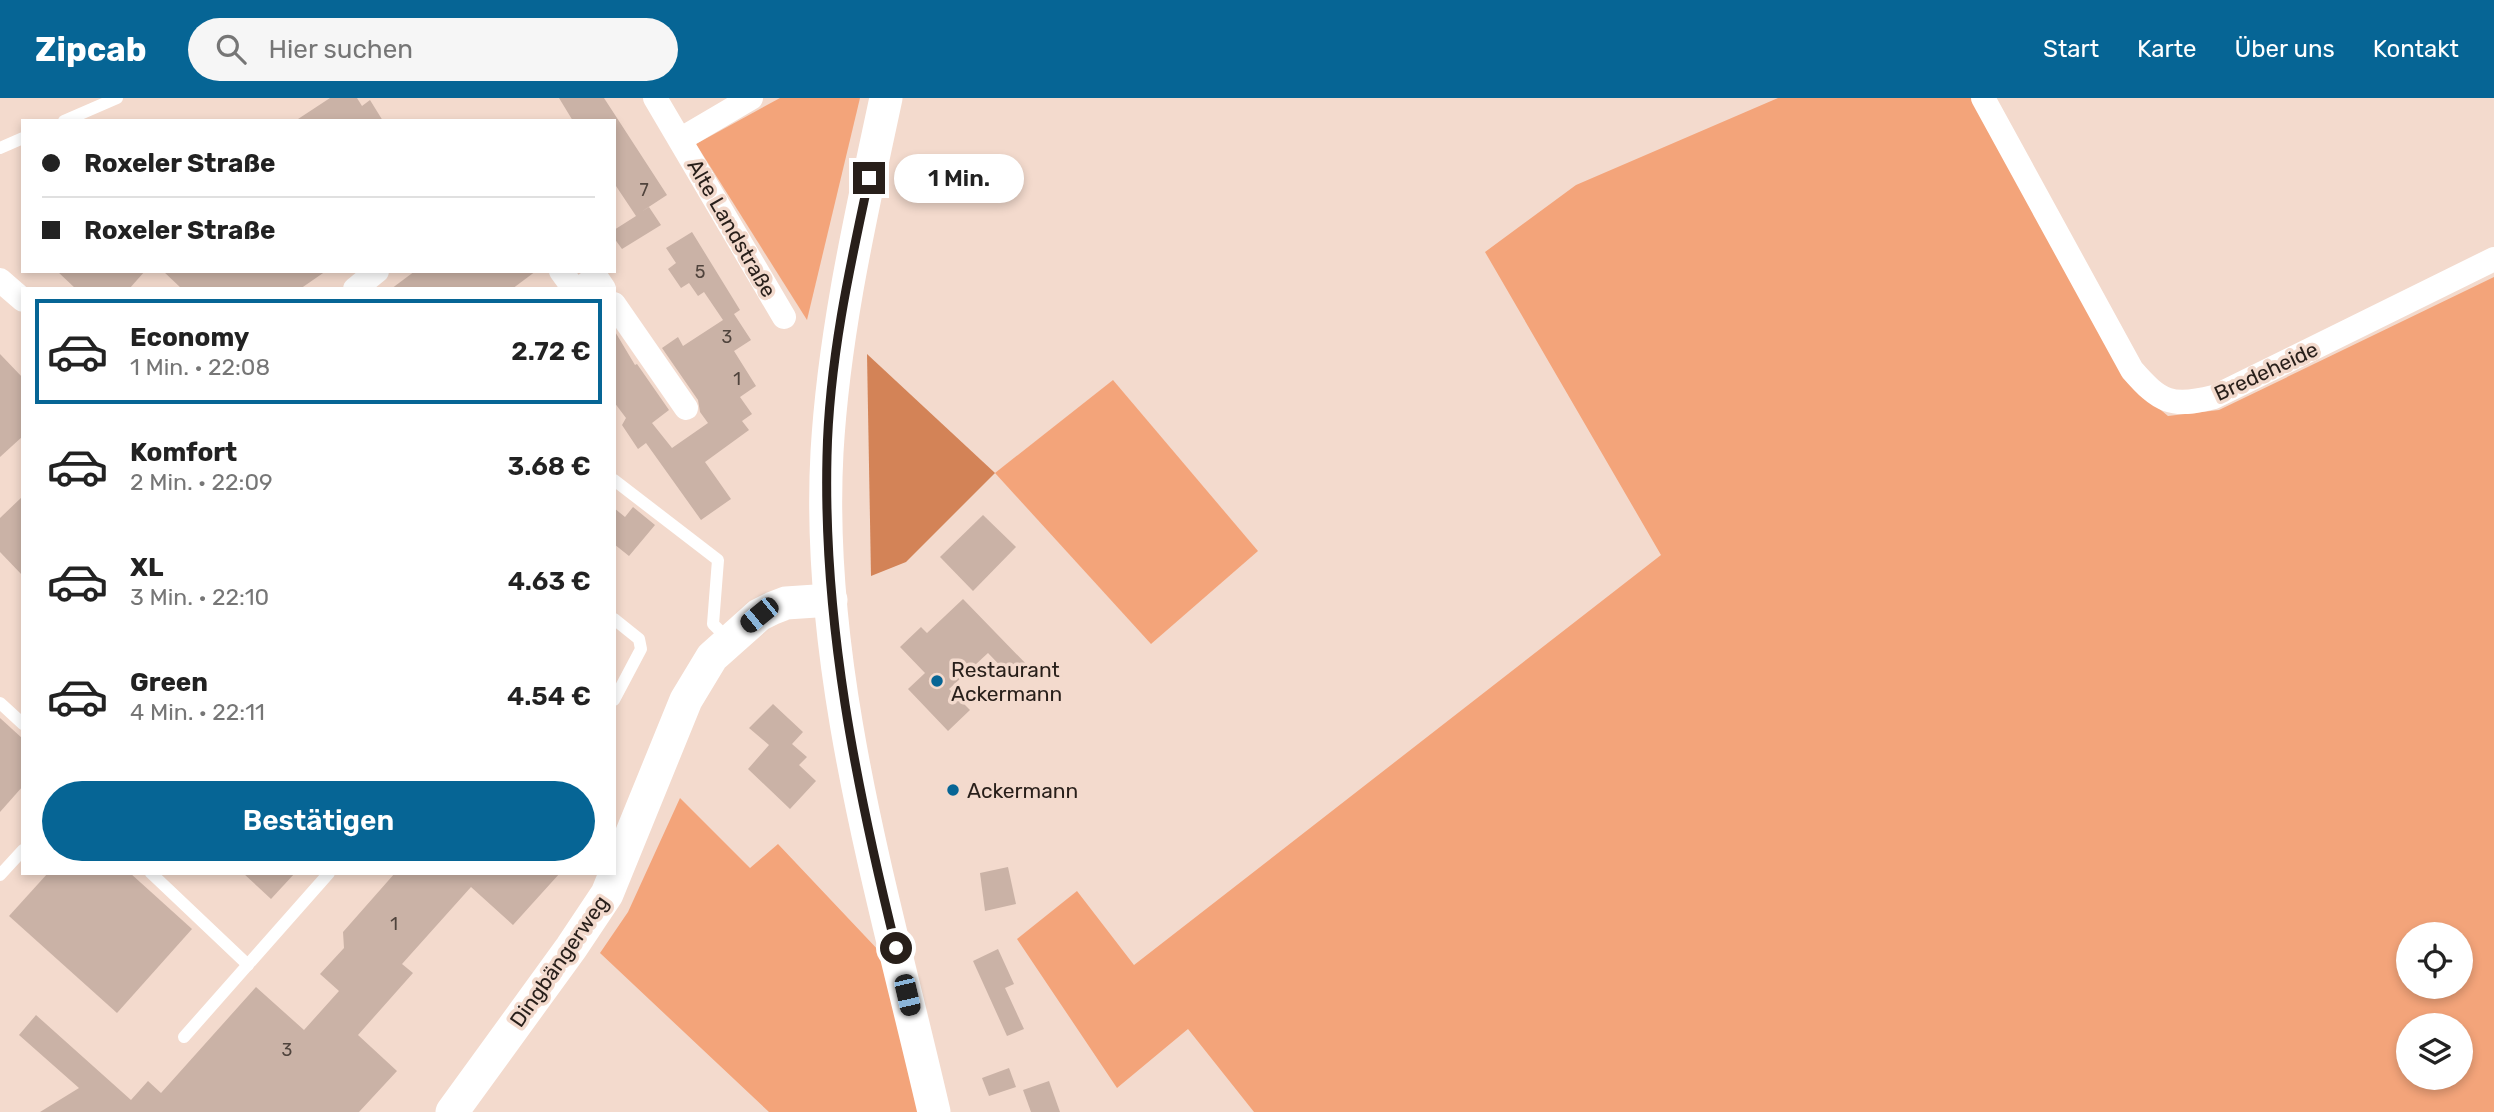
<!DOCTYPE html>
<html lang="de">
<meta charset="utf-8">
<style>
:root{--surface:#fff;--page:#f6f6f6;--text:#222;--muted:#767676;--line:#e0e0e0;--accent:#066595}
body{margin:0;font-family:Rubik,sans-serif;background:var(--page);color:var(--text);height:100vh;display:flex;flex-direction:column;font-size:26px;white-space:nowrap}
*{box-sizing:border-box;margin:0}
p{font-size:23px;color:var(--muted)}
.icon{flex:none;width:38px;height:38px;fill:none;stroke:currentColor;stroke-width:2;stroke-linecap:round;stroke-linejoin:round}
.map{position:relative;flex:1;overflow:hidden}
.side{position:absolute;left:21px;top:189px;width:595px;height:588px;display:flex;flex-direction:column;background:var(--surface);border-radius:0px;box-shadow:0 4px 10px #0003}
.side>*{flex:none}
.top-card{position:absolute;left:21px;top:21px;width:595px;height:154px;border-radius:0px;box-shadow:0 4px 10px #0003;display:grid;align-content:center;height:154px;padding:0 21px;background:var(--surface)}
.fabs{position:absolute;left:2396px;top:824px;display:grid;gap:14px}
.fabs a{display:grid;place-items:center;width:77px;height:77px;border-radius:50%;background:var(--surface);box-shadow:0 4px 10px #0003;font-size:35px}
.end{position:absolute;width:32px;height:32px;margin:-16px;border:9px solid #281f1a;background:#fff;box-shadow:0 0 0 4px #fff}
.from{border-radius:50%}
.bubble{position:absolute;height:49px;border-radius:24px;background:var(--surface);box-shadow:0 4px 10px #0003;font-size:23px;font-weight:600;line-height:49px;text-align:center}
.car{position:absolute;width:21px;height:42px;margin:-21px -10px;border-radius:9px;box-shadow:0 0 5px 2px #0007;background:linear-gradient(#222 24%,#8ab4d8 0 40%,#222 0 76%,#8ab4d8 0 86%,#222 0)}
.top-card b{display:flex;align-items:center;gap:24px;height:66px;font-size:26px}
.top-card b+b{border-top:2px solid var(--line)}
.top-card i{width:18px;height:18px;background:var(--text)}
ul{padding:12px 0 0;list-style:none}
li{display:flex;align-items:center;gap:21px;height:105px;margin:0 14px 10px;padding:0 7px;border:4px solid transparent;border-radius:0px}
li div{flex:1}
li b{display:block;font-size:26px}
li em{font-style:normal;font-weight:600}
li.on{border-color:var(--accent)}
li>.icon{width:63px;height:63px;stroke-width:1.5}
.action{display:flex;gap:14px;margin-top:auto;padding:14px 21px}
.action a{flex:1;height:80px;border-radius:42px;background:var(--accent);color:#fff;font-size:28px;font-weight:600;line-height:80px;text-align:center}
header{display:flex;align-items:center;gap:42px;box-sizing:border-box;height:98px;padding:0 35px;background:var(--accent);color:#fff}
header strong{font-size:33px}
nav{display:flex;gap:38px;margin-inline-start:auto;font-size:24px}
.search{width:490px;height:63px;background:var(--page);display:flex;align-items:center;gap:18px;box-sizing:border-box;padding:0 24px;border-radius:38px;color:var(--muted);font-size:26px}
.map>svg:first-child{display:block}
.green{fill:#f3a47a;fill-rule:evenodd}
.forest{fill:#d38357}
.building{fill:#cab2a6}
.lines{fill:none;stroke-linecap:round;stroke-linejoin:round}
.lane{stroke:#fff;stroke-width:12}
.street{stroke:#fff;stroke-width:24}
.secondary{stroke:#fff;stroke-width:33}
.route{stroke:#281f1a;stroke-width:9}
.poi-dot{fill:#066595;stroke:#f3dacd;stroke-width:2.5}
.labels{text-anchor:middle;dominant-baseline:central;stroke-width:7;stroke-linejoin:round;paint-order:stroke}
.number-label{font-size:18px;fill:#50443d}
.street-label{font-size:21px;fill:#281f1a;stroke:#f3dacd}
.poi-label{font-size:21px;fill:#281f1a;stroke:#f3dacd;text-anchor:start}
</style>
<header>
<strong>Zipcab</strong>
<div class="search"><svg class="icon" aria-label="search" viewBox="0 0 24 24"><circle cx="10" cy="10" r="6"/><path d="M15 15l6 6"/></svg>Hier suchen</div>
<nav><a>Start</a><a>Karte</a><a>Über uns</a><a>Kontakt</a></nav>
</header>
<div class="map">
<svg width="2494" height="1014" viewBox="0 0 2494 1014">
<rect width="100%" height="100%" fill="#f3dacd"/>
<g class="green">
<path d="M780,0H860L807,222L696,46Z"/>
<path d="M1778,0H1971L2132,288L2168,318L2219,312L2494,179V1014H1254L1188,931L1117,990L1017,841L1077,793L1134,867L1661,457L1485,154L1576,87ZM2408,836H2460V889H2408ZM2408,928H2460V980H2408Z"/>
<path d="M1113,282L1258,453L1151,546L995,375Z"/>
<path d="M680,700L750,770L778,746L881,855L920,1014H769L600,855L628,814Z"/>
</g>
<path class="forest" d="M867,256L995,375L906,464L871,478Z"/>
<g class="building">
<path d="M330,0H357L362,8L370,2L383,23H295Z"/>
<path d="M559,0H604L667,97L641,114L649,109L661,127L622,151L614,140V132L636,118L614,85V23H573Z"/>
<path d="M692,134L740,212L734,216L751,242L734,253L756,288L740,299L752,316L742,323L749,332L705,364L731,401L701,422L646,345L638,351L622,327L626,320L614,304V232L635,267L637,266L669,312L652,325L672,350L708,325L700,314L698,302L662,250L678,239L683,248L723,222L704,194L698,198L689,185L681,190L668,171L676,165L666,150Z"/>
<path d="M57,173H145L129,191H76Z"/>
<path d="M163,173H326L300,191H182Z"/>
<path d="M415,173H536L512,191H391Z"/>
<path d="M0,256L23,280V338L0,359Z"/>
<path d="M23,398V478L0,454V420Z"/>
<path d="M633,409L655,427L629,458L614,446V410L625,419Z"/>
<path d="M983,417L1016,449L973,493L940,459Z"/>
<path d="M963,501L1029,569L1014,582L988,555L949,591L970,612L948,633L908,591L925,575L900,549L921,529L927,535Z"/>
<path d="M773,606L803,634L792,646L807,659L799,667L816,683L790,711L748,671L769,647L749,630Z"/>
<path d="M0,620L23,641V688L0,714Z"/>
<path d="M1008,769L1016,806L985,813L980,775Z"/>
<path d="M48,775H130L192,831L117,915L9,818Z"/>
<path d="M243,775H295L271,801Z"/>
<path d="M395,775H560L513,827L471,789L402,866L413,875L358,937L397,973L359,1014H40L79,990L19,937L36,917L131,1002L148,983L161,995L256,889L304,932L339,893L320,876L344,850L343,834Z"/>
<path d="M998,851L1014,886L1005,890L1024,931L1007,938L973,863Z"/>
<path d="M1009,970L1016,989L989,998L982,980Z"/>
<path d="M1049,983L1060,1014H1031L1023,992Z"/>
</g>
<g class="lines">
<g class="lane">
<path d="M64,23L117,0"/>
<path d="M0,50L23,40"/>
<path d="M614,382L718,462L713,526L728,541"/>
<path d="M614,602L641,551L639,541L614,521"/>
<path d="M0,605L23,626"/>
<path d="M151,775L248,867"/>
<path d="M0,777L23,752"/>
<path d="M184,939L329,775"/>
</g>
<g class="street">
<path d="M655,0L784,219"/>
<path d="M1983,0L2132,272C2160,304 2171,310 2214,299L2494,161"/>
<path d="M681,41L751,0"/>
<path d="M561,173L574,191"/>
<path d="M0,182L23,202"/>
<path d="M355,191L377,173"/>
<path d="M579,191L596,179L604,191"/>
<path d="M614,206L686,310"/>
</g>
<g class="secondary">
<path d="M886,0C861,117 834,234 827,354C815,575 885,801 934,1014"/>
<path d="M452,1014L571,850L607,796L686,602L712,559L759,517L773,510L786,505L831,502"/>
</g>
</g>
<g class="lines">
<path class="route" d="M869,80C849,172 829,264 827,358C823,525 856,688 896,850"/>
</g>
<g class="poi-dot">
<circle cx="937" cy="583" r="7"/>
<circle cx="953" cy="692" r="7"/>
</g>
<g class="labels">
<g class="number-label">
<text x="644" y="92">7</text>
<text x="700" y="174">5</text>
<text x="727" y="239">3</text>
<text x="737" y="281">1</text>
<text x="394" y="826">1</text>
<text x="287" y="952">3</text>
</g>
<g class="street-label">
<text transform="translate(732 130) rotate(60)">Alte Landstraße</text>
<text transform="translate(2266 273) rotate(-25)">Bredeheide</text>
<text transform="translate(559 863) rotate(-55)">Dingbängerweg</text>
</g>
<g class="poi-label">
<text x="951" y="571">Restaurant<tspan x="951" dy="24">Ackermann</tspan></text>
<text x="967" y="692">Ackermann</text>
</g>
</g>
</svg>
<div class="fabs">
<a><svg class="icon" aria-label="locate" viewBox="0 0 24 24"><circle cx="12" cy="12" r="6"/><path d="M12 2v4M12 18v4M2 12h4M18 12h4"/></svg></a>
<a><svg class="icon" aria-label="layers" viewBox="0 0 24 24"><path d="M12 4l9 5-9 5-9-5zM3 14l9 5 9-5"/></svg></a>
</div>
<i class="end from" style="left:896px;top:850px"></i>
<i class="end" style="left:869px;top:80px"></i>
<div class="bubble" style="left:894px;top:56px;width:130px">1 Min.</div>
<i class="car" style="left:759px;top:517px;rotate:231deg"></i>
<i class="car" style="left:907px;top:897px;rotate:167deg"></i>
<div class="top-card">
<b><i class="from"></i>Roxeler Straße</b>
<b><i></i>Roxeler Straße</b>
</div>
<section class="side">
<ul>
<li class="on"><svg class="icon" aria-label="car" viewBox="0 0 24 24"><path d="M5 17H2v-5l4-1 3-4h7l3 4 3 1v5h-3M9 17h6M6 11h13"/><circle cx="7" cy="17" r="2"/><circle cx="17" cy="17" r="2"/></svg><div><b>Economy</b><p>1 Min. · 22:08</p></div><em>2.72 €</em></li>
<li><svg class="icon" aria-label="car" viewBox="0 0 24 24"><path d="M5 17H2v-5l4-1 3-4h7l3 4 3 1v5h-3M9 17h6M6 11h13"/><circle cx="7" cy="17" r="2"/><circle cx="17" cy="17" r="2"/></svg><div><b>Komfort</b><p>2 Min. · 22:09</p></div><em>3.68 €</em></li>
<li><svg class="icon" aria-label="car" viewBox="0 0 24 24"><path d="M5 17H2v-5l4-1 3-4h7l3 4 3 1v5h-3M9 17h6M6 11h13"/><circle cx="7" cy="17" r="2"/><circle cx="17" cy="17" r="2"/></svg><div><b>XL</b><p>3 Min. · 22:10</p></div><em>4.63 €</em></li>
<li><svg class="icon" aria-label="car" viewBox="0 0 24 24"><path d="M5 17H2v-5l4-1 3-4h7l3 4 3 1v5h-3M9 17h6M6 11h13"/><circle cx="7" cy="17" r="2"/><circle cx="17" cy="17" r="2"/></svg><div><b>Green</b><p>4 Min. · 22:11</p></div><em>4.54 €</em></li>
</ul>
<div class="action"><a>Bestätigen</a></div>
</section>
</div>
